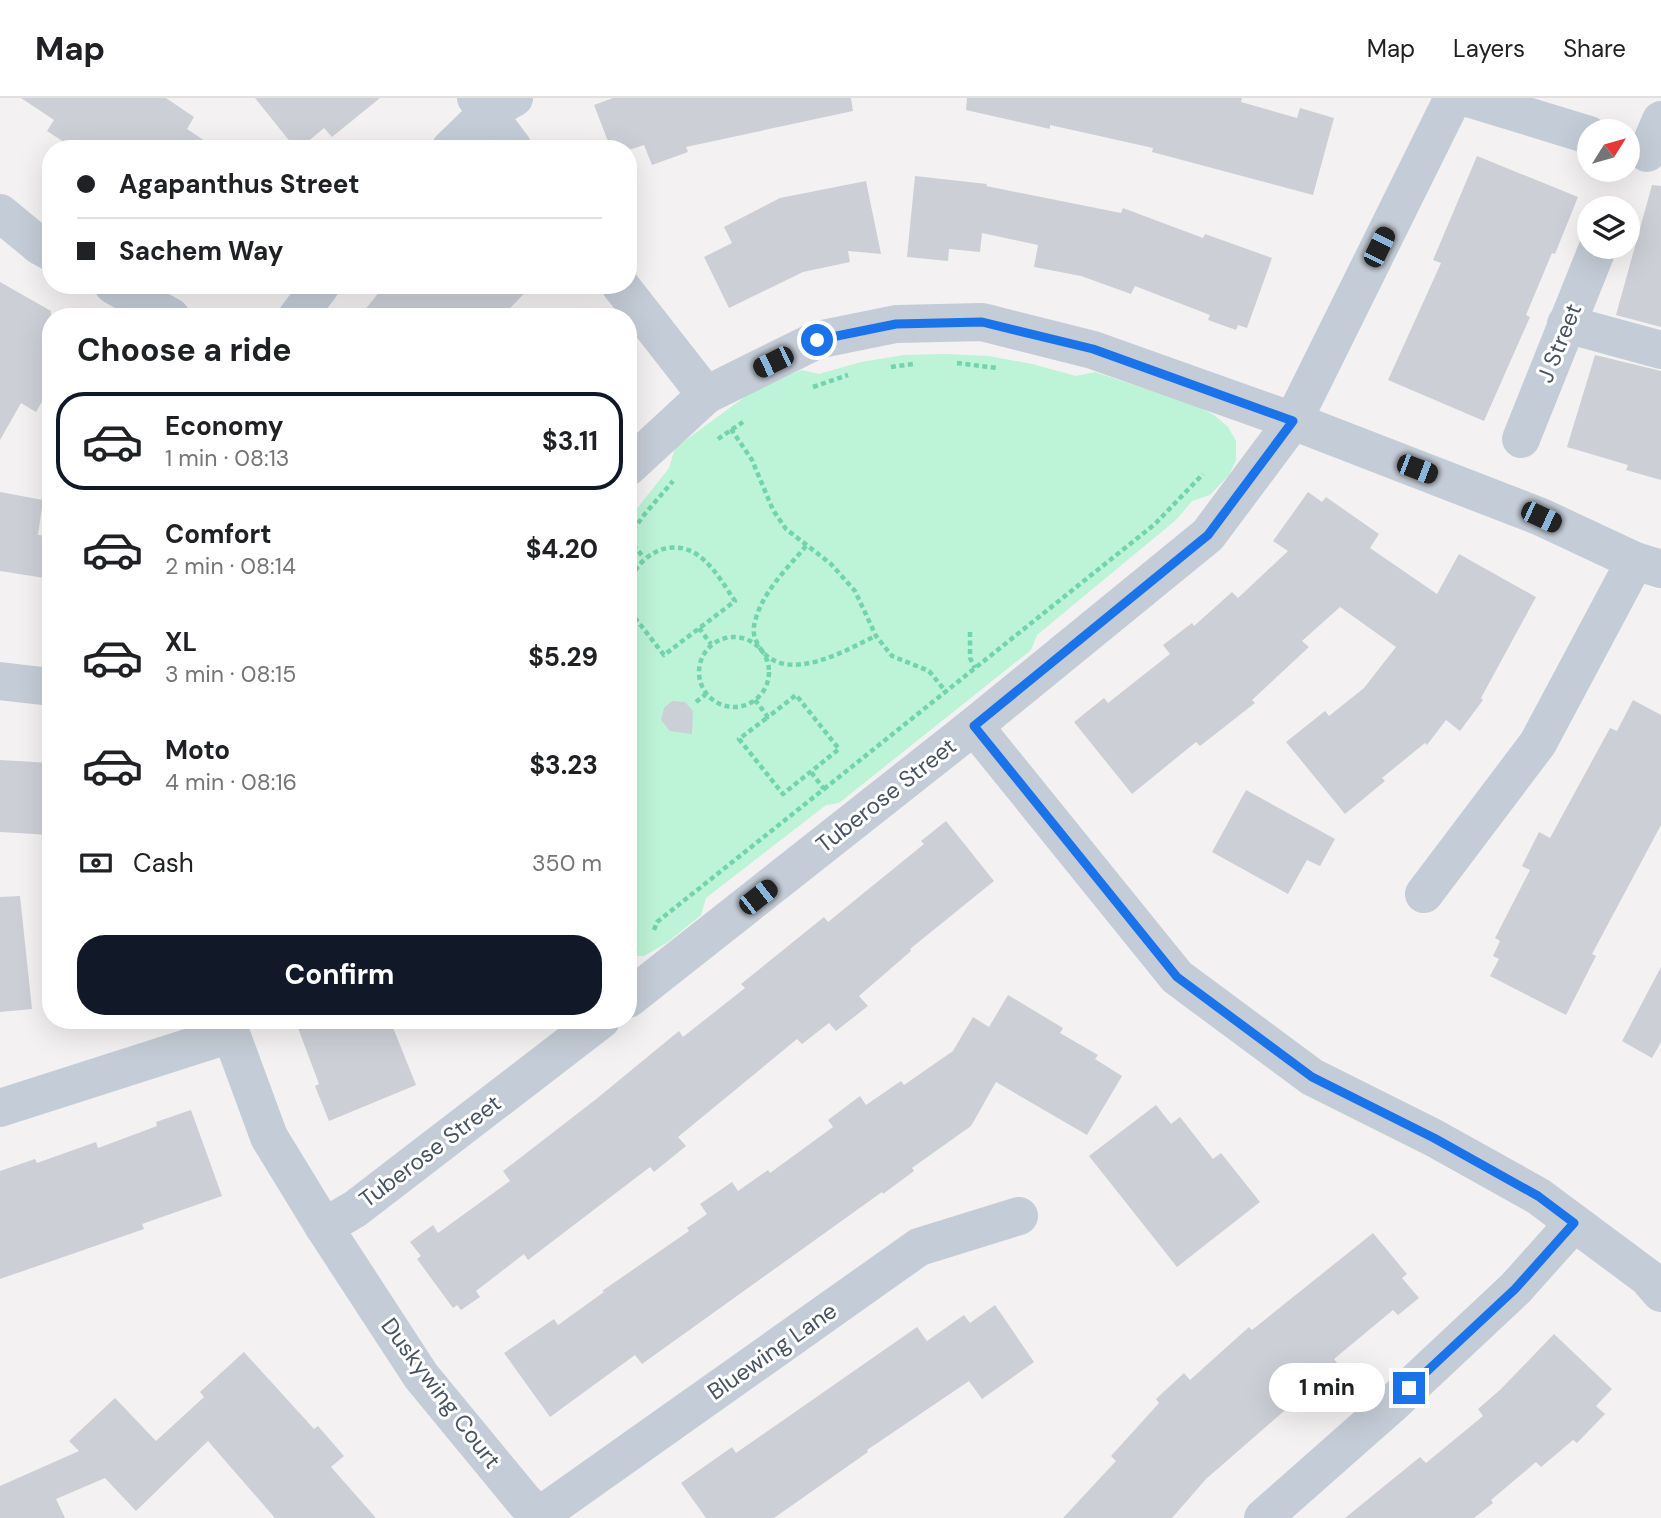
<!DOCTYPE html>
<meta charset="utf-8">
<style>
:root{--surface:#fff;--page:#f2f2f2;--text:#202124;--muted:#757577;--line:#e0e0e0;--accent:#111827}
body{margin:0;font-family:"DM Sans",sans-serif;background:var(--page);color:var(--text);height:100vh;display:flex;flex-direction:column;font-size:26px;white-space:nowrap}
*{box-sizing:border-box;margin:0}
p{font-size:23px;color:var(--muted)}
.icon{flex:none;width:38px;height:38px;fill:none;stroke:currentColor;stroke-width:2;stroke-linecap:round;stroke-linejoin:round}
.map{position:relative;flex:1;overflow:hidden}
.panel{position:absolute;left:42px;top:210px;width:595px;height:721px;display:flex;flex-direction:column;background:var(--surface);border-radius:28px;box-shadow:0 7px 28px #0002}
.panel>*{flex:none}
.top-card{position:absolute;left:42px;top:42px;width:595px;height:154px;border-radius:28px;box-shadow:0 7px 28px #0002;display:grid;align-content:center;height:154px;padding:0 35px;background:var(--surface)}
.needle{width:46px;rotate:53deg}
.tools{position:absolute;left:1577px;top:21px;display:grid;gap:14px}
.tools a{display:grid;place-items:center;width:63px;height:63px;border-radius:50%;background:var(--surface);box-shadow:0 7px 28px #0002;font-size:35px}
.end{position:absolute;width:32px;height:32px;margin:-16px;border:9px solid #1a73e8;background:#fff;box-shadow:0 0 0 4px #fff}
.from{border-radius:50%}
.bubble{position:absolute;height:49px;border-radius:24px;background:var(--surface);box-shadow:0 7px 28px #0002;font-size:23px;font-weight:700;line-height:49px;text-align:center}
.car{position:absolute;width:21px;height:42px;margin:-21px -10px;border-radius:9px;box-shadow:0 0 5px 2px #0007;background:linear-gradient(#222 24%,#8ab4d8 0 40%,#222 0 76%,#8ab4d8 0 86%,#222 0)}
.top-card b{display:flex;align-items:center;gap:24px;height:66px;font-size:26px}
.top-card b+b{border-top:2px solid var(--line)}
.top-card i{width:18px;height:18px;background:var(--text)}
ul{padding:0;list-style:none}
li{display:flex;align-items:center;gap:21px;height:98px;margin:0 14px 10px;padding:0 21px;border:4px solid transparent;border-radius:28px}
li div{flex:1}
li b{display:block;font-size:26px}
li em{font-style:normal;font-weight:700}
li.selected{border-color:var(--accent)}
li>.icon{width:63px;height:63px;stroke-width:1.5}
h2{padding:0 35px;font-size:32px;line-height:84px}
.pay{display:flex;align-items:center;gap:18px;height:77px;padding:0 35px;font-size:26px}
.pay p{margin-inline-start:auto}
.primary-button{display:flex;gap:14px;margin-top:auto;padding:14px 35px}
.primary-button a{flex:1;height:80px;border-radius:28px;background:var(--accent);color:#fff;font-size:28px;font-weight:700;line-height:80px;text-align:center}
header{display:flex;align-items:center;gap:42px;box-sizing:border-box;height:98px;padding:0 35px;background:var(--surface);border-bottom:2px solid var(--line)}
header strong{font-size:33px}
nav{display:flex;gap:38px;margin-inline-start:auto;font-size:24px}
.map>svg:first-child{display:block}
.green{fill:#bdf3d6}
.building{fill:#cdcfd6}
.lines{fill:none;stroke-linecap:round;stroke-linejoin:round}
.path{stroke:#72d4aa;stroke-width:4.5;stroke-dasharray:5 3.5;stroke-linecap:butt}
.street{stroke:#c4ccd7;stroke-width:38}
.route{stroke:#1a73e8;stroke-width:9}
.labels{text-anchor:middle;dominant-baseline:central;stroke-width:6;stroke-linejoin:round;paint-order:stroke}
.street-label{font-size:23px;fill:#475360;stroke:#fff}
</style>
<header>
<strong>Map</strong>
<nav><a>Map</a><a>Layers</a><a>Share</a></nav>
</header>
<div class="map">
<svg width="1661" height="1420" viewBox="0 0 1661 1420">
<rect width="100%" height="100%" fill="#f3f1f1"/>
<path class="green" d="M945,256L989,258L1032,266L1076,278L1095,274L1199,309L1214,317L1228,329L1236,343V362L1229,377L1210,397L1192,403L1176,422L1037,537L1031,552L839,705L826,707L706,800L701,817L668,844L644,858H628V422L669,370L675,350L746,298L773,283L802,272L819,276L861,264L904,257Z"/>
<g class="building">
<path d="M21,0H166L194,19L187,31L217,51H75L47,33L54,22Z"/>
<path d="M255,0H380L332,39L324,30L299,51H296Z"/>
<path d="M613,0H851L853,13L686,49L688,54L652,67L644,47L632,51H611L594,7Z"/>
<path d="M967,0H1242L1241,4L1297,20L1300,10L1334,20L1313,97L1152,54L1153,50L1050,27V31L966,12Z"/>
<path d="M1477,58L1578,99L1555,156L1552,155L1526,217L1530,219L1484,323L1388,282L1441,165L1433,162Z"/>
<path d="M915,78L987,86L986,88L1121,115L1123,110L1203,140L1205,136L1272,160L1247,230L1238,227L1236,232L1208,222L1210,217L1135,188L1131,196L1081,178L1034,169L1038,147L982,135L980,154L949,151L948,163L907,159Z"/>
<path d="M866,83L881,156L848,153L850,164L803,174L729,210L704,159L732,145L724,129L780,100Z"/>
<path d="M1652,87L1661,88V229L1616,217Z"/>
<path d="M0,184L51,213V288L36,314L21,305L0,342Z"/>
<path d="M385,187H403L413,194L419,187H532L502,219H359Z"/>
<path d="M1595,257L1661,273V382L1626,372L1628,367L1567,349Z"/>
<path d="M0,394L43,402L38,437L51,438V481L0,473Z"/>
<path d="M1308,394L1322,404L1326,399L1379,436L1370,450L1437,496L1459,456L1536,499L1481,600L1483,602L1460,633L1446,622L1427,647L1425,645L1382,680L1385,683L1345,716L1286,644L1325,613L1329,618L1364,590L1396,549L1340,509L1302,543L1309,549L1252,602L1255,605L1200,648L1196,644L1132,696L1074,624L1104,600L1108,605L1170,556L1163,547L1192,525L1194,528L1232,494L1238,500L1288,453L1273,443Z"/>
<path d="M1633,602L1661,617V727L1592,856L1596,858L1566,917L1490,878L1499,861L1493,858L1500,843L1495,840L1530,772L1522,768L1539,734L1550,740L1610,630L1617,633Z"/>
<path d="M672,603L685,604L693,613L692,636L670,633L661,622L664,610Z"/>
<path d="M0,662L51,665V737L0,734Z"/>
<path d="M1246,692L1335,741L1320,768L1307,762L1288,796L1212,754Z"/>
<path d="M946,723L994,783L910,851L911,853L859,898L868,908L836,933L829,925L802,946L797,941L678,1039L686,1048L654,1074L650,1069L528,1162L524,1156L476,1193L480,1199L461,1212L457,1207L453,1210L417,1161L421,1158L410,1144L433,1127L438,1135L510,1083L503,1073L595,1002L679,933L683,939L745,890L741,886L824,819L828,824L924,746L921,743Z"/>
<path d="M20,798L32,911L0,914V799Z"/>
<path d="M1661,869V944L1652,960L1622,943Z"/>
<path d="M1008,897L1063,930L1060,935L1098,957L1095,961L1122,978L1087,1037L996,984L971,1028L912,1070L914,1073L883,1096L882,1094L642,1266L635,1257L550,1319L504,1255L554,1221L558,1227L604,1194L602,1193L689,1133L687,1130L707,1116L700,1106L732,1084L738,1093L768,1072L770,1075L833,1029L828,1022L860,998L866,1007L901,983L904,987L953,953L973,919L989,929Z"/>
<path d="M295,922H390L416,987L329,1023L315,988L319,986Z"/>
<path d="M1156,1007L1171,1026L1180,1019L1213,1061L1221,1055L1260,1104L1177,1169L1089,1058Z"/>
<path d="M191,1012L222,1098L142,1126L144,1131L0,1181V1073L35,1061L37,1065L96,1044L98,1050L157,1028L156,1024Z"/>
<path d="M1373,1135L1407,1176L1402,1180L1419,1200L1398,1217L1393,1212L1334,1261L1338,1266L1206,1381L1172,1420H1063L1116,1363L1111,1358L1159,1305L1156,1301L1184,1275L1190,1282L1249,1229L1252,1232Z"/>
<path d="M995,1207L1034,1264L982,1301L969,1283L867,1352L868,1354L774,1420H706L681,1385L732,1349L736,1355L917,1229L927,1243L964,1217L970,1225Z"/>
<path d="M1554,1236L1612,1291L1596,1308L1605,1316L1577,1345L1573,1342L1541,1369L1536,1364L1491,1402L1493,1405L1474,1420H1345L1420,1359L1426,1365L1483,1318L1478,1311L1501,1291Z"/>
<path d="M244,1254L314,1331L318,1328L344,1358L331,1369L376,1420H275L208,1343L136,1413L105,1380L56,1401L65,1420H0V1388L79,1353L69,1343L115,1300L156,1343L204,1299L200,1294Z"/>
</g>
<g class="lines">
<g class="path">
<path d="M957,265L997,270"/>
<path d="M891,269L913,266"/>
<path d="M813,289L848,277"/>
<path d="M731,331L752,362L773,412L786,431L831,466L855,493L876,538L892,558L929,573L947,595"/>
<path d="M718,341L743,324"/>
<path d="M628,439L644,417L673,383"/>
<path d="M628,440L644,460"/>
<path d="M806,448C786,472 760,496 754,528C752,536 757,546 762,553C788,585 846,553 875,538"/>
<path d="M628,488C638,454 677,435 705,463C717,474 726,490 735,503L664,557L632,516L628,501"/>
<path d="M699,530L711,546"/>
<path d="M970,534V560L975,570"/>
<circle cx="734" cy="574" r="35"/>
<path d="M755,602L768,619L796,597L839,651L783,696L739,641L768,619"/>
<path d="M696,604L706,596"/>
<path d="M824,691L1155,426L1203,376"/>
<path d="M654,832L657,824L824,691L811,674"/>
</g>
<g class="street">
<path d="M476,0L514,51"/>
<path d="M1468,0L1589,37"/>
<path d="M450,51L487,15L514,0"/>
<path d="M1647,55L1661,22"/>
<path d="M0,115L40,148L51,154"/>
<path d="M113,187L171,219"/>
<path d="M620,187L706,297"/>
<path d="M297,219L321,187"/>
<path d="M1566,226L1661,252"/>
<path d="M1521,341L1598,149"/>
<path d="M628,369L706,297L817,242L896,226L982,224L1093,252L1293,323L1541,419L1635,463L1661,471"/>
<path d="M0,583L51,589"/>
<path d="M974,628L1177,879L1312,979L1434,1040L1538,1098L1647,1179L1661,1195"/>
<path d="M1424,796L1538,645L1635,463"/>
<path d="M628,901L974,628L1208,437L1293,323L1453,0"/>
<path d="M226,922L269,1039L324,1129L421,1278L524,1403L541,1420"/>
<path d="M0,1010L231,936"/>
<path d="M324,1129L355,1111L601,922"/>
<path d="M539,1418L919,1149L1019,1118"/>
<path d="M1263,1420L1391,1307L1515,1191L1574,1125"/>
</g>
</g>
<g class="lines">
<path class="route" d="M817,242L896,226L982,224L1093,251L1293,323L1208,437L974,628L1177,879L1312,979L1434,1040L1538,1098L1574,1125L1515,1191L1409,1290"/>
</g>
<g class="labels">
<g class="street-label">
<text transform="translate(1559 245) rotate(-68)">J Street</text>
<text transform="translate(886 697) rotate(-38)">Tuberose Street</text>
<text transform="translate(430 1053) rotate(-37)">Tuberose Street</text>
<text transform="translate(772 1253) rotate(-35)">Bluewing Lane</text>
<text transform="translate(441 1295) rotate(53)">Duskywing Court</text>
</g>
</g>
</svg>
<div class="tools">
<a><svg class="needle" viewBox="-14 -14 28 28"><path d="M0-13l5 13h-10z" fill="#e53935"/><path d="M0 13l5-13h-10z" fill="#757577"/></svg></a>
<a><svg class="icon" aria-label="layers" viewBox="0 0 24 24"><path d="M12 4l9 5-9 5-9-5zM3 14l9 5 9-5"/></svg></a>
</div>
<i class="end from" style="left:817px;top:242px"></i>
<i class="end" style="left:1409px;top:1290px"></i>
<div class="bubble" style="left:1269px;top:1265px;width:116px">1 min</div>
<i class="car" style="left:1379px;top:149px;rotate:26deg"></i>
<i class="car" style="left:773px;top:264px;rotate:244deg"></i>
<i class="car" style="left:1417px;top:371px;rotate:111deg"></i>
<i class="car" style="left:1541px;top:419px;rotate:115deg"></i>
<i class="car" style="left:758px;top:799px;rotate:52deg"></i>
<div class="top-card">
<b><i class="from"></i>Agapanthus Street</b>
<b><i></i>Sachem Way</b>
</div>
<section class="panel">
<h2>Choose a ride</h2>
<ul>
<li class="selected"><svg class="icon" aria-label="car" viewBox="0 0 24 24"><path d="M5 17H2v-5l4-1 3-4h7l3 4 3 1v5h-3M9 17h6M6 11h13"/><circle cx="7" cy="17" r="2"/><circle cx="17" cy="17" r="2"/></svg><div><b>Economy</b><p>1 min · 08:13</p></div><em>$3.11</em></li>
<li><svg class="icon" aria-label="car" viewBox="0 0 24 24"><path d="M5 17H2v-5l4-1 3-4h7l3 4 3 1v5h-3M9 17h6M6 11h13"/><circle cx="7" cy="17" r="2"/><circle cx="17" cy="17" r="2"/></svg><div><b>Comfort</b><p>2 min · 08:14</p></div><em>$4.20</em></li>
<li><svg class="icon" aria-label="car" viewBox="0 0 24 24"><path d="M5 17H2v-5l4-1 3-4h7l3 4 3 1v5h-3M9 17h6M6 11h13"/><circle cx="7" cy="17" r="2"/><circle cx="17" cy="17" r="2"/></svg><div><b>XL</b><p>3 min · 08:15</p></div><em>$5.29</em></li>
<li><svg class="icon" aria-label="car" viewBox="0 0 24 24"><path d="M5 17H2v-5l4-1 3-4h7l3 4 3 1v5h-3M9 17h6M6 11h13"/><circle cx="7" cy="17" r="2"/><circle cx="17" cy="17" r="2"/></svg><div><b>Moto</b><p>4 min · 08:16</p></div><em>$3.23</em></li>
</ul>
<div class="pay"><svg class="icon" aria-label="cash" viewBox="0 0 24 24"><path d="M3 7h18v10H3z"/><circle cx="12" cy="12" r="2"/></svg>Cash<p>350 m</p></div>
<div class="primary-button"><a>Confirm</a></div>
</section>
</div>
